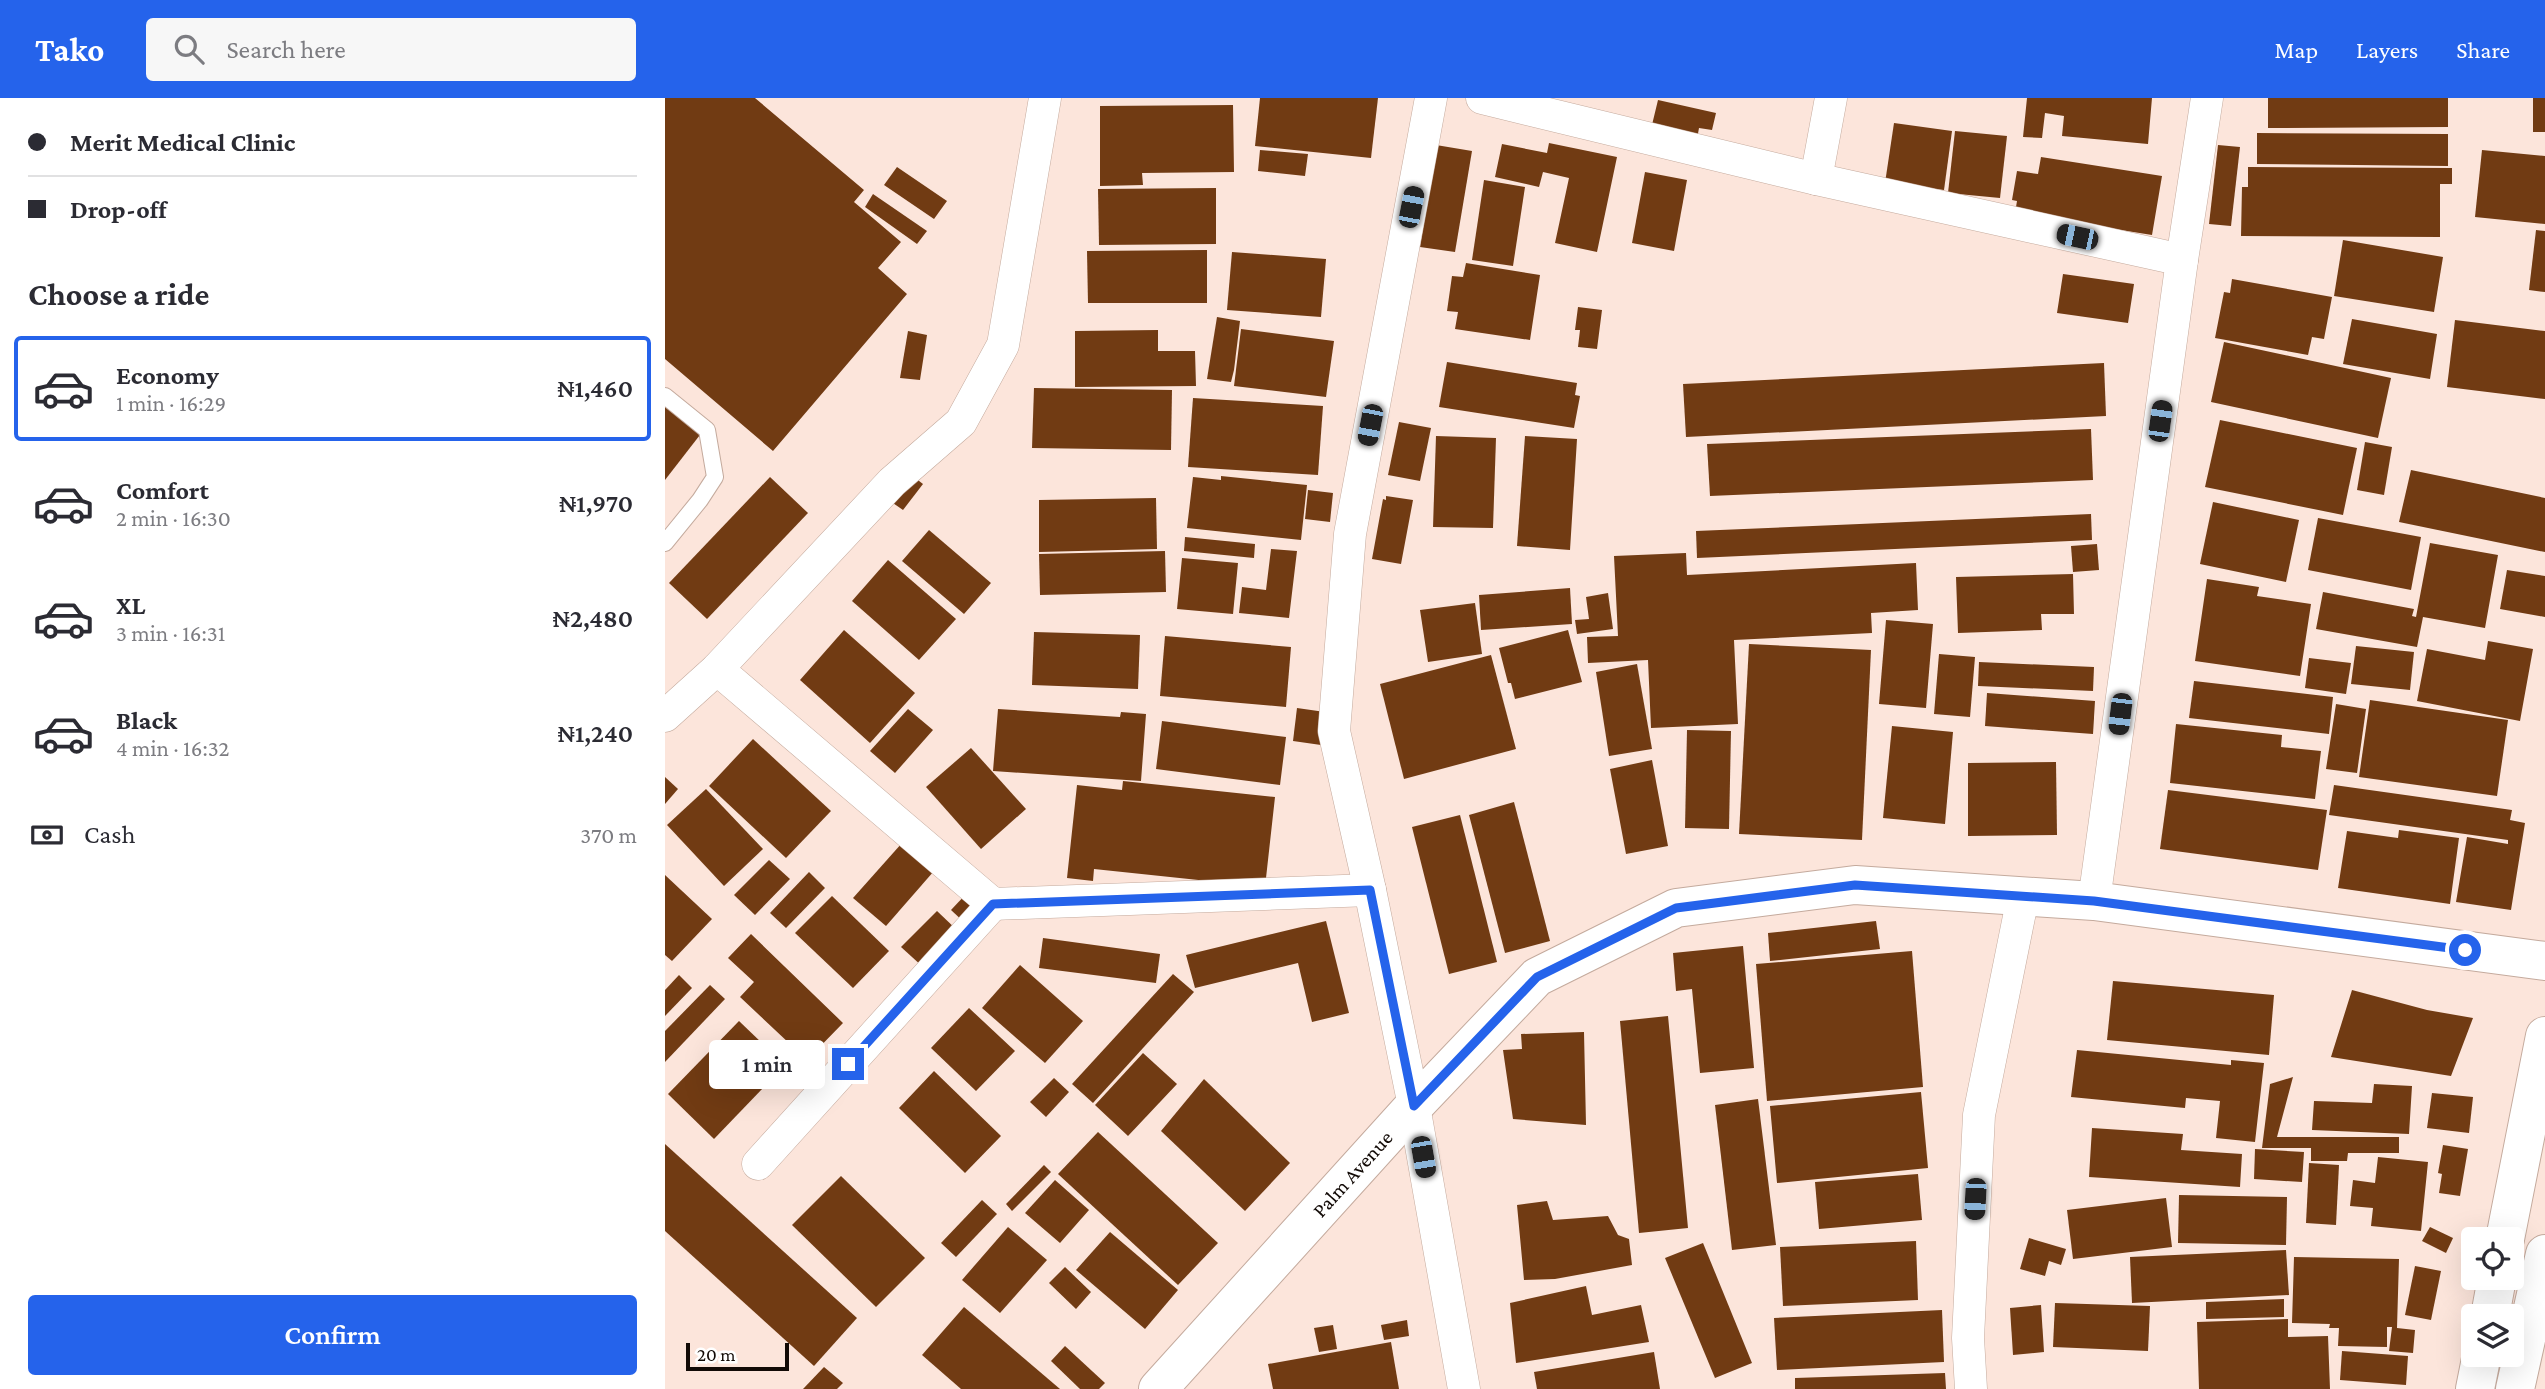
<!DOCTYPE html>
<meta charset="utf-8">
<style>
:root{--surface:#fff;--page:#f7f7f7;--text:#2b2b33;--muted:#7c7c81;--line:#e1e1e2;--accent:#2563eb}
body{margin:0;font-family:"Crimson Pro",serif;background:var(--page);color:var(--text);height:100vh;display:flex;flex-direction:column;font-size:26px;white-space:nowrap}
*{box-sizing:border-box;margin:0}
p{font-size:23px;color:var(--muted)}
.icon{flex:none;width:38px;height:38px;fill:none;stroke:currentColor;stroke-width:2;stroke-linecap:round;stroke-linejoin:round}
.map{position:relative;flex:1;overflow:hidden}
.panel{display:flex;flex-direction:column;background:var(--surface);width:665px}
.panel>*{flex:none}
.banner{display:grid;align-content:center;height:154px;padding:0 28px;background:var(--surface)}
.buttons{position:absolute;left:1796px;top:1129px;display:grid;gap:14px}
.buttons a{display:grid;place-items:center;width:63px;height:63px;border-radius:7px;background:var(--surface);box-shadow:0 7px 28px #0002;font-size:35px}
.scale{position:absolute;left:21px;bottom:18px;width:103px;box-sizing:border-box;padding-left:7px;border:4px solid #120a06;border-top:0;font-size:19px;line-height:24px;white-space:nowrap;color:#120a06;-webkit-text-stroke:5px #fff;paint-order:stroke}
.end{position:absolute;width:32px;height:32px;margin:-16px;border:9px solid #2563eb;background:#fff;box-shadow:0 0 0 4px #fff}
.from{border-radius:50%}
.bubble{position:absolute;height:49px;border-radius:7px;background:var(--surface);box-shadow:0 7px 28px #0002;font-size:23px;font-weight:600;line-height:49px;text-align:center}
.car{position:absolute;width:21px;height:42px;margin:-21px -10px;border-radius:9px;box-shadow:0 0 5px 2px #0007;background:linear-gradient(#222 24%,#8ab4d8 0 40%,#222 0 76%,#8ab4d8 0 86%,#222 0)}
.banner b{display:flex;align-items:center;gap:24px;height:66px;font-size:26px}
.banner b+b{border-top:2px solid var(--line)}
.banner i{width:18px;height:18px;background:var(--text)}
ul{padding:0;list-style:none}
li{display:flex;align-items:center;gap:21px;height:105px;margin:0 14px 10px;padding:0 14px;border:4px solid transparent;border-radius:7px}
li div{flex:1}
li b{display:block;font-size:26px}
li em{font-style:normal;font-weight:600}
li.active{border-color:var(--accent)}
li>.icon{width:63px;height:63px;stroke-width:1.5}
h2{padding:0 28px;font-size:32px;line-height:84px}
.pay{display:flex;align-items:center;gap:18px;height:77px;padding:0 28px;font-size:26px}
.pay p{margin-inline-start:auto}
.button{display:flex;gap:14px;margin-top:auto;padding:14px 28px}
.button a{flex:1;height:80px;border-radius:7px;background:var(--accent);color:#fff;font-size:28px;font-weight:600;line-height:80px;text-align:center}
header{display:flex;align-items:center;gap:42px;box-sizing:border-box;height:98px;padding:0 35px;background:var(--accent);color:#fff}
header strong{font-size:33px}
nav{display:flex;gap:38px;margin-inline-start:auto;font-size:24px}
.search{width:490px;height:63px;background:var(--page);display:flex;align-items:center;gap:18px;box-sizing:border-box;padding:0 24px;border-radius:7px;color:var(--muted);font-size:26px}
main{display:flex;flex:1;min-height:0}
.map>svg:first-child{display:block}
.building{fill:#713b13}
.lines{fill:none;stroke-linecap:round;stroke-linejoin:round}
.lane-casing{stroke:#c4aa9d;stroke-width:18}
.street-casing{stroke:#c4aa9d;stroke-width:33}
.secondary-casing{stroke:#c4aa9d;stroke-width:40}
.highway-casing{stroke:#c4aa9d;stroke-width:40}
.lane{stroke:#fff;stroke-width:16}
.street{stroke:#fff;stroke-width:32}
.secondary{stroke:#fff;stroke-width:38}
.highway{stroke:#fff;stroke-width:38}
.route{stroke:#2563eb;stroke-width:9}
.labels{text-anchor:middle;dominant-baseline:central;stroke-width:7;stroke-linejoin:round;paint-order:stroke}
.street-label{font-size:21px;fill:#120a06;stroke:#fff}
</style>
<header>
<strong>Tako</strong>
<div class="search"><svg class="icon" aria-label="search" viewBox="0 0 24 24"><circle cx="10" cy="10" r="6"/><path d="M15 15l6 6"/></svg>Search here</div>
<nav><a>Map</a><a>Layers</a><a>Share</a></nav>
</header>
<main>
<section class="panel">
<div class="banner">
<b><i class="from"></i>Merit Medical Clinic</b>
<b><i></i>Drop-off</b>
</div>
<h2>Choose a ride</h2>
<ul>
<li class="active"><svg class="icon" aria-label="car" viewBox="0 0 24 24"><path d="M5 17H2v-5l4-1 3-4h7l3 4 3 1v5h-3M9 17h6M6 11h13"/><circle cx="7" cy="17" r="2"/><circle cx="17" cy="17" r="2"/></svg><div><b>Economy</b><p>1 min · 16:29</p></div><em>₦1,460</em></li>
<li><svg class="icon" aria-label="car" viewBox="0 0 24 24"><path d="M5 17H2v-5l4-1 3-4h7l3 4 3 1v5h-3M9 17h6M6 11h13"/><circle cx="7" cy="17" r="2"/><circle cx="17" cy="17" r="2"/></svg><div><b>Comfort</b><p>2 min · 16:30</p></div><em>₦1,970</em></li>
<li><svg class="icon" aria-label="car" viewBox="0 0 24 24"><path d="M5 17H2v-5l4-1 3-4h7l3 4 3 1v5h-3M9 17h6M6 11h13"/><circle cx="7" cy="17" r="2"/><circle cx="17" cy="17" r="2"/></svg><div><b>XL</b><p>3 min · 16:31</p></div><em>₦2,480</em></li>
<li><svg class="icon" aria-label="car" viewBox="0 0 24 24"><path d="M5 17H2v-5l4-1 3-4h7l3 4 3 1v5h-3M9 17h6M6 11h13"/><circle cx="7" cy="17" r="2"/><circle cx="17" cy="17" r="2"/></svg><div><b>Black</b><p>4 min · 16:32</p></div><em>₦1,240</em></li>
</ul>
<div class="pay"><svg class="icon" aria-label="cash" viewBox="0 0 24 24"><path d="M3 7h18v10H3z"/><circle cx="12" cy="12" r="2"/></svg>Cash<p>370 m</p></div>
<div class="button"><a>Confirm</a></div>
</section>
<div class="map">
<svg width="1880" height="1291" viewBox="0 0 1880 1291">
<rect width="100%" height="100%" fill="#fce5db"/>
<g class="building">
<path d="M0,0H90L199,92L189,104L236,144L213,170L242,196L108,353L0,261Z"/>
<path d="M595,0H713L706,60L590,48Z"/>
<path d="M1362,0H1487L1483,46L1397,38L1399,18L1380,15L1377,40L1358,39Z"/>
<path d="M1603,0H1783V29L1603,30Z"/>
<rect x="1868" y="0" width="12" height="34"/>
<path d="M993,2L1051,15L1047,32L1034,30L1032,41L986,31Z"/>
<path d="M568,7L569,74L477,75L478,87L435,88V8Z"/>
<path d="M1229,25L1287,33L1279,92L1220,85Z"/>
<path d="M1290,33L1342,38L1335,100L1283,95Z"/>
<path d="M1592,35L1783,36V68L1592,66Z"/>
<path d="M884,45L952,59L932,154L890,145L904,80L878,74L874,89L830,79L837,46L882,55Z"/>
<path d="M771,47L807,53L790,154L755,149Z"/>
<path d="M1553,47L1575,49L1566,128L1544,126Z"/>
<path d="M595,52L643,56L640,78L593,73Z"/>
<path d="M1817,52L1880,58V126L1810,119Z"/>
<path d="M1376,59L1497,78L1487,137L1350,115L1352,103L1347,102L1352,73L1373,76Z"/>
<path d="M232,69L282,103L269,121L219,87Z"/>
<path d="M1583,69L1787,70V86H1775V139L1576,138L1577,89H1583Z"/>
<path d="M980,74L1022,82L1009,153L967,145Z"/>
<path d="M819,82L860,89L848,168L807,162Z"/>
<path d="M551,90V146L434,147L433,91Z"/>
<path d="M208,96L262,133L252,146L200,109Z"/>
<path d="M1871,132L1880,133V194L1864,192Z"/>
<path d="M1678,142L1778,159L1769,214L1669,198Z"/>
<path d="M542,152V205H423L422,153Z"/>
<path d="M567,154L661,161L656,219L562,212Z"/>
<path d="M801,165L875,177L865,242L790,231L793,214L782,213L787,178L798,179Z"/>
<path d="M1398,176L1469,186L1463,225L1392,215Z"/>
<path d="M1567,181L1667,199L1659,241L1647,239L1643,257L1550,240L1559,194L1565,195Z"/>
<path d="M913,209L937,212L932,251L913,249L915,232H910Z"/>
<path d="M552,219L575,223L569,272L566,284L542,281Z"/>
<path d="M1687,221L1772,236L1765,281L1678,266Z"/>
<path d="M1790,222L1880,233V301L1782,289Z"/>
<path d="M576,231L669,243L661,299L569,288Z"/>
<path d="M493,232V253H530L531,288L410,289V233Z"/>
<path d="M243,233L262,237L255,282L235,280Z"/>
<path d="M1559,244L1726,280L1713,340L1546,304Z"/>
<path d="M782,264L912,285L910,297L915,298L909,330L774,309Z"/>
<path d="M1439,265L1441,318L1021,339L1018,286Z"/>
<path d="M369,290L507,292L506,352L367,350Z"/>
<path d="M528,300L658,308L653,377L523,369Z"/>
<path d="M0,304L38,333L0,382Z"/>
<path d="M1555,322L1692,350L1678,417L1540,389Z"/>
<path d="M734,324L766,330L755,383L723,377Z"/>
<path d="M1426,331L1428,382L1045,398L1042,346Z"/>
<path d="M771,338L831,340L828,430L768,429Z"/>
<path d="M860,338L912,341L905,452L852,448Z"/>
<path d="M1700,344L1727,349L1719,397L1692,392Z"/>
<path d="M1746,372L1880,400V454L1734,424Z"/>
<path d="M245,376L258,386L238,412L225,403Z"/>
<path d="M556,378L642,387L636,442L522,430L528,379L556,382Z"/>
<path d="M105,379L143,415L42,521L4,485Z"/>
<path d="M643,392L668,395L665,424L640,421Z"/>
<path d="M721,398L748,402L736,466L707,461L718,401L721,402Z"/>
<path d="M491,400L492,451L374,454V402Z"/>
<path d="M1548,404L1634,422L1621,484L1535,466Z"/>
<path d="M1426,416L1427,442L1032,460L1031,433Z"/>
<path d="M1653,420L1756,439L1746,492L1643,472Z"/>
<path d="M264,432L326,485L299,516L237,463Z"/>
<path d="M520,439L590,446L589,460L519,453Z"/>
<path d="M1765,445L1833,457L1820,530L1758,519L1752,549L1651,531L1658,494L1749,511L1747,518L1751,519Z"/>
<path d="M1432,446L1434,472L1408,474L1406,448Z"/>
<path d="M606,451L632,453L624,520L574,515L577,489L601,492Z"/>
<path d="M500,453L501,494L375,497L374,456Z"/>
<path d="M1021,455L1022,477L1251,465L1253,512L1206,515L1207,535L1069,542L1073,626L986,630L983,562L923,565L922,539L953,538L949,458Z"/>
<path d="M517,460L573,465L568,516L512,511Z"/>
<path d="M223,462L291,521L254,562L187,503Z"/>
<path d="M1842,472L1880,478V519L1835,511Z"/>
<path d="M1408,476L1409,516H1376L1377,532L1293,535L1291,479Z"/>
<path d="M1542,481L1594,489L1592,498L1646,506L1635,578L1530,563Z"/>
<path d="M905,490L907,526L816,532L814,497Z"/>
<path d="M943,495L948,531L912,536L910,522L924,521L921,499Z"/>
<path d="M810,505L817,556L763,564L755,512Z"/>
<path d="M1221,522L1268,526L1261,610L1214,606Z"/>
<path d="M179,532L250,595L205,645L135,582Z"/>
<path d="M903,532L917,584L850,601L846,585H843L834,550Z"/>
<path d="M369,534L475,537L473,591L367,587Z"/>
<path d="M500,538L626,549L621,609L495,598Z"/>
<path d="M1823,543L1868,551L1855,623L1752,603L1762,551L1820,562Z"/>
<path d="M1084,546L1206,552L1197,742L1074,736Z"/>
<path d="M1691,548L1749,554L1745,592L1686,586Z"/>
<path d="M1274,556L1310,559L1305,619L1269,616Z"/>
<path d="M826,557L851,651L739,681L715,586Z"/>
<path d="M1644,560L1686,565L1681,596L1640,590Z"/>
<path d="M1314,564L1429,569L1428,593L1313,588Z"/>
<path d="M972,566L987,651L944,658L931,574Z"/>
<path d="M1529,583L1668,599L1664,636L1524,620Z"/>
<path d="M1322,595L1430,603L1428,636L1320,628Z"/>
<path d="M1705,602L1843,622L1832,698L1694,679Z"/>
<path d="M1671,606L1701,611L1692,675L1661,671Z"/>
<path d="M632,610L660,614L656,647L628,643Z"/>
<path d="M243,611L268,632L230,675L205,653Z"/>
<path d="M333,611L455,619L456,614L481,616L476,683L328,673Z"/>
<path d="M497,623L621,639L615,687L491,671Z"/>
<path d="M1511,626L1617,637L1616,649L1656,653L1650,701L1505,685Z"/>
<path d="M1227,628L1288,634L1280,726L1218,720Z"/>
<path d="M1022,632L1066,633L1064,731L1020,730Z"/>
<path d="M88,641L166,713L121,760L44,688Z"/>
<path d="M306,650L361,711L316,751L261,689Z"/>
<path d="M987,662L1003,748L961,756L945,671Z"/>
<path d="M1391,664L1392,737L1303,738V665Z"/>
<path d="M0,679L13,691L0,706Z"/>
<path d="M458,683L610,699L600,789L429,771L428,783L402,780L412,687L457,692Z"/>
<path d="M1669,687L1847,712L1845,722L1860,725L1846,812L1791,804L1802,739L1843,746V742L1664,717Z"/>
<path d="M41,691L98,751L59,788L2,727Z"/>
<path d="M1503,692L1662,712L1653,772L1495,751Z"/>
<path d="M849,704L885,843L840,855L804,717Z"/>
<path d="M795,717L832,864L784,876L747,729Z"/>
<path d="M1734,732L1794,740L1785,806L1673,790L1682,733L1733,740Z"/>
<path d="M237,745L269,773L221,828L188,800Z"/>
<path d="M104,762L125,781L90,817L69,797Z"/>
<path d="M144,774L160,790L121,830L105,815Z"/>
<path d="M0,777L47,821L7,863L0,857Z"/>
<path d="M302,795L316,808L301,826L286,812Z"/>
<path d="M167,798L224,853L188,890L130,835Z"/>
<path d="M272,813L293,833L258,869L236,849Z"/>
<path d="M661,823L684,915L647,924L633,865L530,890L521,857Z"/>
<path d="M1211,823L1215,851L1105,863L1103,835Z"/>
<path d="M86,836L178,925L142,962L75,899L89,884L63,860Z"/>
<path d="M378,840L495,856L491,885L374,870Z"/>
<path d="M1078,848L1089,970L1035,975L1027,891L1011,893L1008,855Z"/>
<path d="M1247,853L1258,989L1102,1003L1091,866Z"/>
<path d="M355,867L418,923L380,965L317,910Z"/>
<path d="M508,876L529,894L428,1005L407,986Z"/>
<path d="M14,877L27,890L0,918V892Z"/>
<path d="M1448,883L1609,897L1604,957L1442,942Z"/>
<path d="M45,887L60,901L0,964V933Z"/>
<path d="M1687,892L1762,912L1808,920L1786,978L1666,959Z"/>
<path d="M304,910L350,953L311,993L266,950Z"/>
<path d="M1003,918L1023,1130L974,1135L955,923Z"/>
<path d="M74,923L120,967L49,1041L3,996Z"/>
<path d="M919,934L921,1027L848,1021L838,952L857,951L856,936Z"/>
<path d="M1412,952L1566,967V962L1599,965L1590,1044L1551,1040L1555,1003L1521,1000L1520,1010L1406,999Z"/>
<path d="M478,955L512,986L463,1038L430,1007Z"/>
<path d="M269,973L336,1038L300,1075L234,1010Z"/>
<path d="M1628,979L1612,1039H1734V1055H1683L1682,1063H1646V1050H1597L1605,986Z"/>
<path d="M389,980L404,994L381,1019L365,1004Z"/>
<path d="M539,981L625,1065L580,1113L496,1033Z"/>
<path d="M1709,986L1747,988L1744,1036L1647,1032L1649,1003L1707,1005Z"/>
<path d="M1256,994L1263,1070L1112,1085L1105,1008Z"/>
<path d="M1767,995L1808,999L1804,1035L1762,1030Z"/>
<path d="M1093,1001L1111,1147L1067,1152L1050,1007Z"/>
<path d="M1427,1030L1518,1036L1516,1052L1577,1056L1575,1089L1424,1079Z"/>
<path d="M433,1034L553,1145L513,1187L393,1076Z"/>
<path d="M0,1046L192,1220L149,1268L0,1133Z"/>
<path d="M1778,1047L1803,1051L1795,1098L1774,1095L1777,1076L1773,1075Z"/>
<path d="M1590,1051L1639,1054L1637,1084L1589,1081Z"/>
<path d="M1713,1059L1763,1064L1756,1133L1706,1128L1708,1110L1685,1108L1688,1082L1710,1085Z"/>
<path d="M1644,1065L1674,1067L1671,1127L1641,1125Z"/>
<path d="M379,1067L386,1074L347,1113L341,1106Z"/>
<path d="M1253,1076L1257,1122L1154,1131L1150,1084Z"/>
<path d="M176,1078L260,1160L211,1209L127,1127Z"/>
<path d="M390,1082L424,1112L395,1145L360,1115Z"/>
<path d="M1514,1097L1622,1099L1621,1147L1513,1145Z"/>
<path d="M1501,1100L1507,1149L1408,1161L1402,1112Z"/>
<path d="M317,1102L332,1116L291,1159L276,1145Z"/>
<path d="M882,1103L888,1122L943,1118L953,1137L964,1141L967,1167L890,1181L859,1182L852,1107Z"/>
<path d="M343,1129L382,1162L335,1215L297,1182Z"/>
<path d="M1765,1129L1788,1140L1781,1155L1757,1143Z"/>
<path d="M445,1134L513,1192L480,1231L411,1172Z"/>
<path d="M1364,1140L1401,1151L1396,1167L1384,1163L1380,1178L1355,1171Z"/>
<path d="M1251,1143L1253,1202L1118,1208L1115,1149Z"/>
<path d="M1038,1145L1087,1265L1050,1280L1000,1160Z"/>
<path d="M1621,1152L1624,1197L1467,1205L1465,1159Z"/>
<path d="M1629,1159L1734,1161L1732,1230L1750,1232L1748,1255L1724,1253L1727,1229H1722V1249L1673,1248L1674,1230H1664L1665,1226L1627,1225Z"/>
<path d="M1750,1168L1776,1173L1766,1222L1740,1217Z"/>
<path d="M400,1169L426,1194L411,1211L384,1185Z"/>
<path d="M921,1188L927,1217L976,1207L984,1244L851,1265L845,1205Z"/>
<path d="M1619,1201V1219L1541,1221V1204Z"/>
<path d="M1390,1205L1485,1208L1483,1253L1388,1249Z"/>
<path d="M1376,1207L1379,1254L1348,1257L1345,1210Z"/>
<path d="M299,1209L395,1291H296L257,1257Z"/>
<path d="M1277,1212L1279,1264L1112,1272L1109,1220Z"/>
<path d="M1623,1221V1239L1663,1238L1665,1291H1534L1532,1224Z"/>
<path d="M742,1222L744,1238L719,1242L716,1227Z"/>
<path d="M668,1227L672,1251L654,1254L649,1230Z"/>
<path d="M726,1244L734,1291H608L603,1266Z"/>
<path d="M400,1248L440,1285L434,1291H415L386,1263Z"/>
<path d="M1677,1253L1743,1258L1741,1287L1675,1282Z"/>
<path d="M989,1254L995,1291H872L869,1274Z"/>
<path d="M159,1269L178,1285L172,1291H138Z"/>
<path d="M1280,1275L1281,1291H1130V1280Z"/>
</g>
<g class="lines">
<g class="lane-casing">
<path id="lane" d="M0,298L42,332L50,379L35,402L0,445"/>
</g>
<g class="street-casing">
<g id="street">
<path d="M766,0L685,436L669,633L705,792L749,1008L799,1291"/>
<path d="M817,0L1151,81L1517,162"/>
<path d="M1151,81L1166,0"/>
<path d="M52,571L328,806L705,792"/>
<path d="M0,618L52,571L227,384L296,324L338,247L380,0"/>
<path d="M1429,803L1517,162L1542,0"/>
<path d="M93,1066L328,806"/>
<path d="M1306,1291L1303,1240L1314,1017L1358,799"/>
</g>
</g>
<g class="secondary-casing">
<g id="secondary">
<path id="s1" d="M493,1291L749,1008L872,879L1011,810L1190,787L1429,803L1880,863"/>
</g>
</g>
<g class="highway-casing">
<g id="highway">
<path d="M1840,1141L1880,938"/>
<path d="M1825,1218L1832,1180"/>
<path d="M1810,1291L1817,1256"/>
<path d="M1850,1291L1880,1156"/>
</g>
</g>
<use href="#lane" class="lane"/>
<use href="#street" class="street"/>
<use href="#secondary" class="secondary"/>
<use href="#highway" class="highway"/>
</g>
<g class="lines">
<path class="route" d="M183,966L328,806L705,792L749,1008L872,879L1011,810L1190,787L1429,803L1800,852"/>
</g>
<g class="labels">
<g class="street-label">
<text stroke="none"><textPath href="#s1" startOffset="290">Palm Avenue</textPath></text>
</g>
</g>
</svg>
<div class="buttons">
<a><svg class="icon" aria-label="locate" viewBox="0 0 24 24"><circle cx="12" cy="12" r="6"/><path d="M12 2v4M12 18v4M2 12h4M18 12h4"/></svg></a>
<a><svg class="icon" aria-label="layers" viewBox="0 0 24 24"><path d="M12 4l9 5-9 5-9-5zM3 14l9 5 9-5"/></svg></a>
</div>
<div class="scale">20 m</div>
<i class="end from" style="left:1800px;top:852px"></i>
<i class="end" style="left:183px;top:966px"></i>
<div class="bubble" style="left:44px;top:942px;width:116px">1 min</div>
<i class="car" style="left:746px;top:109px;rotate:11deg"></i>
<i class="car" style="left:1412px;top:139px;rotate:282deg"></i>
<i class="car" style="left:1495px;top:323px;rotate:8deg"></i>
<i class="car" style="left:705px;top:327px;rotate:191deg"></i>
<i class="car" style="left:1455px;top:616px;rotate:187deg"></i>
<i class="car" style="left:758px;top:1059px;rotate:170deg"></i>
<i class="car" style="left:1310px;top:1101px;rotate:183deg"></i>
</div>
</main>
